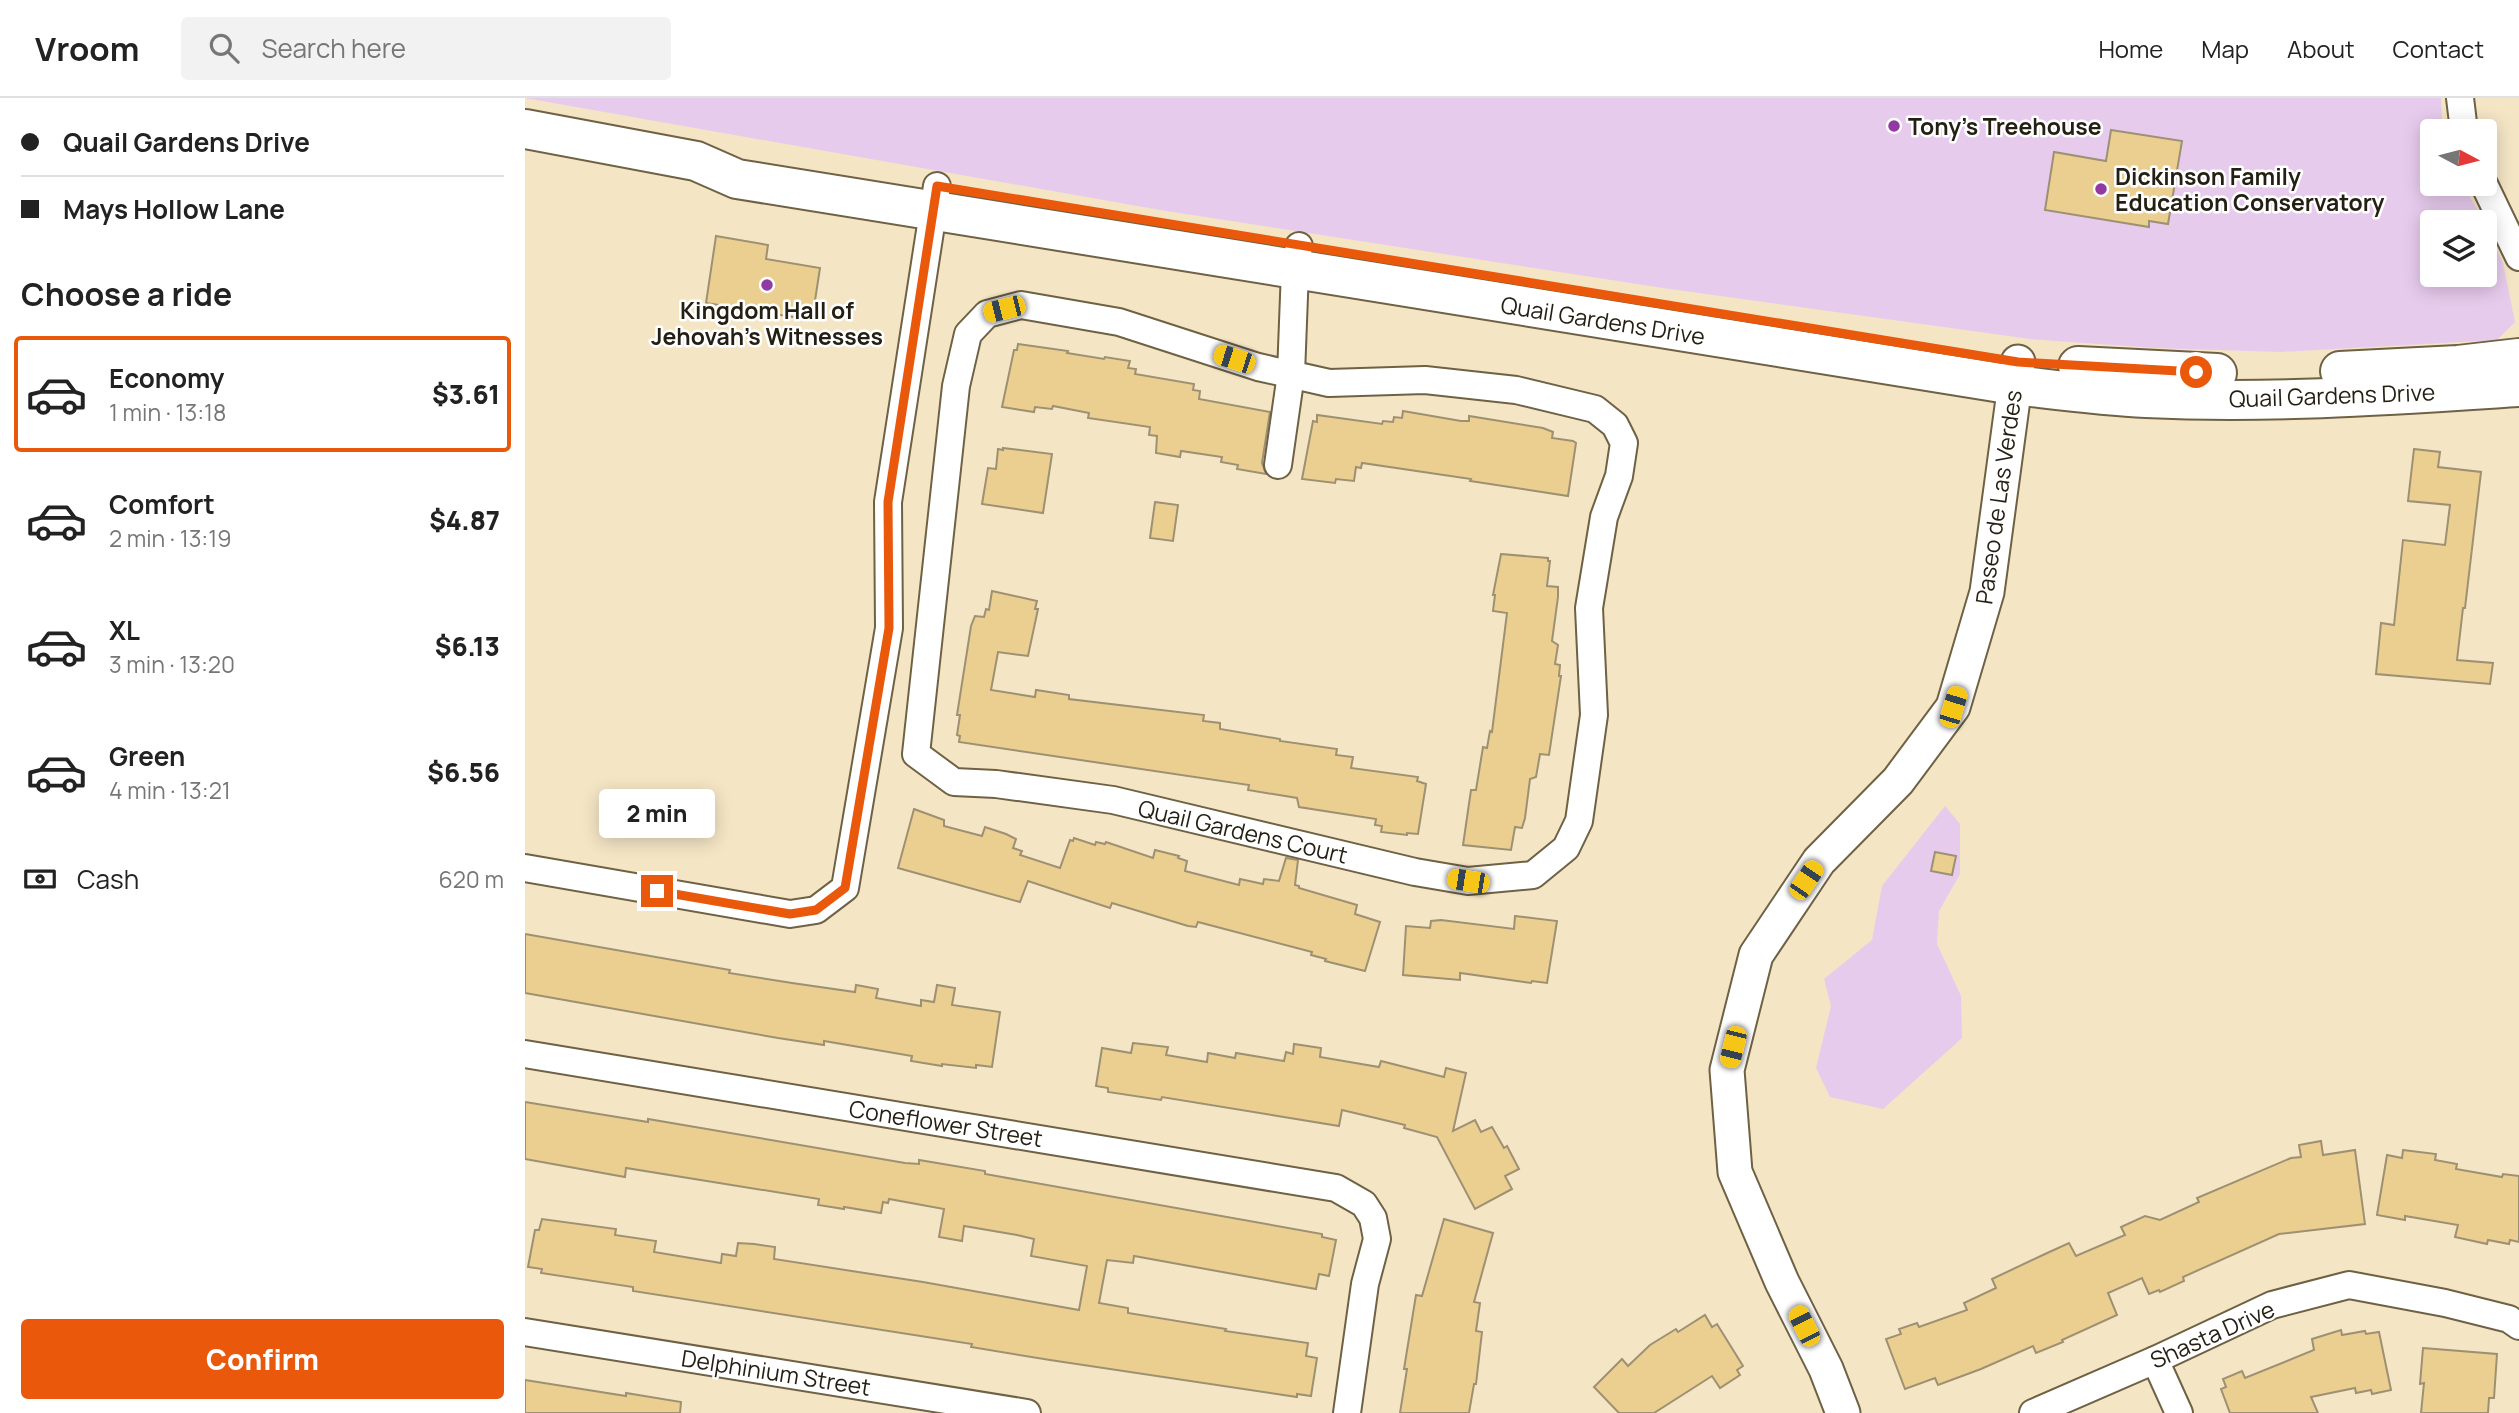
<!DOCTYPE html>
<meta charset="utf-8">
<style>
:root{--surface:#fff;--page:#f2f2f2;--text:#222;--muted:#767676;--line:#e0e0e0;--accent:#ea580c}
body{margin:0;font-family:Manrope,sans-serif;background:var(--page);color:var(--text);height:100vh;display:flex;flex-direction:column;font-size:26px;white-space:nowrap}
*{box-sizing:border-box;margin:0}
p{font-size:23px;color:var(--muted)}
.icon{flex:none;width:38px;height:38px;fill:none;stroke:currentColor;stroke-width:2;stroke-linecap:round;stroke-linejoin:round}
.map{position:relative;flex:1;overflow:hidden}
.panel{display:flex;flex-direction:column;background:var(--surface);width:525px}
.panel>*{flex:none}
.banner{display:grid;align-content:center;height:154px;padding:0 21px;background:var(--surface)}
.needle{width:46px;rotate:97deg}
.buttons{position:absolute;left:1895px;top:21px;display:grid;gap:14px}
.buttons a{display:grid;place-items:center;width:77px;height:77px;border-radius:7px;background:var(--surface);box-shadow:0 4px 18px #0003;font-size:35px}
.end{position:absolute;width:32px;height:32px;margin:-16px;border:9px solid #ea580c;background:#fff;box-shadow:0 0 0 4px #fff}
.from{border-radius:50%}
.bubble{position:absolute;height:49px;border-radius:7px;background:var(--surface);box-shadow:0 4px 18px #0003;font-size:23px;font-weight:800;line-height:49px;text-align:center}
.car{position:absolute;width:21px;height:42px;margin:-21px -10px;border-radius:9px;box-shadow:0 0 5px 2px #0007;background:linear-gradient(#f5c518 24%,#345 0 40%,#f5c518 0 76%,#345 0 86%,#f5c518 0)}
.banner b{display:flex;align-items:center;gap:24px;height:66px;font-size:26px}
.banner b+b{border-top:2px solid var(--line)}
.banner i{width:18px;height:18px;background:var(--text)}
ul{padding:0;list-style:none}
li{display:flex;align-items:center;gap:21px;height:116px;margin:0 14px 10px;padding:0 7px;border:4px solid transparent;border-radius:7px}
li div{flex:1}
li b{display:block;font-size:26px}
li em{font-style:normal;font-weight:800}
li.current{border-color:var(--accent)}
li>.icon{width:63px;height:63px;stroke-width:1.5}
h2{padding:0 21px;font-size:32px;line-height:84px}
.pay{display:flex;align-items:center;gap:18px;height:77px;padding:0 21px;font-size:26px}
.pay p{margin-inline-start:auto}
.cta{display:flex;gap:14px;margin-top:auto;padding:14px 21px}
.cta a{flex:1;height:80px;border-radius:7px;background:var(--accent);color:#fff;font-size:28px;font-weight:800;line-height:80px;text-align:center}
header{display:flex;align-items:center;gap:42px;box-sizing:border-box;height:98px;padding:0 35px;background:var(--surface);border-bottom:2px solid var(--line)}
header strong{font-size:33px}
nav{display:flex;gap:38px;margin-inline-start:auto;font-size:24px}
.search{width:490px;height:63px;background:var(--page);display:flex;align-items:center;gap:18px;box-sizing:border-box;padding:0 24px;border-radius:7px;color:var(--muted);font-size:26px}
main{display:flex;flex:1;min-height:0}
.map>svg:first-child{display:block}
.green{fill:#e7cbed}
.building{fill:#ebcf90;stroke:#9e9072;stroke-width:2}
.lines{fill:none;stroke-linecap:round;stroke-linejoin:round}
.minor-casing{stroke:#6e6144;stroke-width:30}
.tertiary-casing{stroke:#6e6144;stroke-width:37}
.secondary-casing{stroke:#6e6144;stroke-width:42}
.minor{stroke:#fff;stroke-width:26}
.tertiary{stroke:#fff;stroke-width:33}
.secondary{stroke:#fff;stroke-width:38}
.route{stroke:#ea580c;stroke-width:9}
.poi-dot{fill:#9239a4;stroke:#fff;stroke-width:2.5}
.labels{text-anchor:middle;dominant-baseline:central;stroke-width:5;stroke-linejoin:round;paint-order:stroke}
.poi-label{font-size:23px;font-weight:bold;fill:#241f13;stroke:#fff;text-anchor:start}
.street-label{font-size:23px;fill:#241f13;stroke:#fff}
</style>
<header>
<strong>Vroom</strong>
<div class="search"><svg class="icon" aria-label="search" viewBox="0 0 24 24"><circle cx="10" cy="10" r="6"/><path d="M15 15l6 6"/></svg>Search here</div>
<nav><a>Home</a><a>Map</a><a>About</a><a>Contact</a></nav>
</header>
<main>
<section class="panel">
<div class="banner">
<b><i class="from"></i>Quail Gardens Drive</b>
<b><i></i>Mays Hollow Lane</b>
</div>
<h2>Choose a ride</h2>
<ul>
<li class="current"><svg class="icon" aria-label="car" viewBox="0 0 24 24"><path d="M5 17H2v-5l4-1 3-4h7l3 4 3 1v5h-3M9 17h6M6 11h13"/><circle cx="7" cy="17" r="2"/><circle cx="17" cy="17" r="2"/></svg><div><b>Economy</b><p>1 min · 13:18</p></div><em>$3.61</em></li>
<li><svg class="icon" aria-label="car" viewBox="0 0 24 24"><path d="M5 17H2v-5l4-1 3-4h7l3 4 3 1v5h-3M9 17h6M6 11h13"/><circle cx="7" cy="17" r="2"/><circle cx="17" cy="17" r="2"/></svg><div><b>Comfort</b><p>2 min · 13:19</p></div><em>$4.87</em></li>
<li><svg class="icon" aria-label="car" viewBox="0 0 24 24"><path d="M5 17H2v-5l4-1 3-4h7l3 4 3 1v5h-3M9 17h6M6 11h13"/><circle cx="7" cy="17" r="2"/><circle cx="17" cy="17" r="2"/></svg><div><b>XL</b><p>3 min · 13:20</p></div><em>$6.13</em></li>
<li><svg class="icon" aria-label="car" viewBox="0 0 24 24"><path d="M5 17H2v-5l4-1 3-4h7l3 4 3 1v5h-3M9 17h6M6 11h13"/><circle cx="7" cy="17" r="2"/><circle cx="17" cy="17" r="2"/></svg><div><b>Green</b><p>4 min · 13:21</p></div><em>$6.56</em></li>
</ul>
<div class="pay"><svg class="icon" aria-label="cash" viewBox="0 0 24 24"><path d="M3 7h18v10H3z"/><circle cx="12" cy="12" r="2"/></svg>Cash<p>620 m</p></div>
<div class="cta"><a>Confirm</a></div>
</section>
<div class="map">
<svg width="1994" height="1315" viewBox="0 0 1994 1315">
<rect width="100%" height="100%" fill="#f4e5c5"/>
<g class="green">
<path d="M0,0H1916L1917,21L1920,33H1908V86H1938L1959,124H1908V177H1960V126L1978,165L1990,224L1972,242L1755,254L1630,250L1505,241L1138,190L635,112Z"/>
<path d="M1420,708L1435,726V776L1414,813L1412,846L1436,898L1437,940L1358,1011L1305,999L1291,970L1306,908L1299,881L1347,842L1357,788Z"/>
</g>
<g class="building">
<path d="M1586,32L1657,43L1643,126L1624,123V129L1520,112L1529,54L1581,63Z"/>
<path d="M191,138L243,147L241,161L295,170L287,222L181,205Z"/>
<path d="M493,246L543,253L542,255L579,261L580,259L605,263L603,270L611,271L610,276L669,286L668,292L675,293L674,301L745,314L737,365L741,376L712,371L713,367L696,364L697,359L656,353L655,359L631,355L632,338L624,337L625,329L563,320L564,315L528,308L527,311L510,309L509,314L477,309L489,252H492Z"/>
<path d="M878,313L936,323H944V318L1018,330L1028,334L1027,340L1048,343L1051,345L1043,398L945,383L946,381L837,365L836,370L831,369L829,383L811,381L810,385L777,381L788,323L792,324V317L857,326L858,323L868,324L869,319L877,320Z"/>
<path d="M478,350L527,356L518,415L457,406L463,370L471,371L473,351L478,352Z"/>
<path d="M1889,351L1915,354L1913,369L1956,374L1940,510H1938L1932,562L1968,565L1965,586L1851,576L1856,525L1869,527L1878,442L1920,447L1925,407L1883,403Z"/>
<path d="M630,404L653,407L648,443L625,440Z"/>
<path d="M976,456L1023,460V463H1025L1022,488L1033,489V499L1027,543L1033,547L1030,566L1035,567L1034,578H1036L1024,657L1015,656L1011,679L1005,681L1000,720L997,730L990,729L986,752L938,747L946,692H951L958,649L962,650L965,633L967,634L982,515L968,513L970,497H968Z"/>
<path d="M467,493L512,503L510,511H513L503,558L473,554L466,592L510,599L511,592L544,597V601L679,617L678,623L695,625V631L755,641V643L812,651L811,657L828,659L826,670L893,679L892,683L901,686L893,736L882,735V737L856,734L857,728L850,727L851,721L774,709L772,700L723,692L724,687L434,644L435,638L432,637L435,617H432L446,528L450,518L459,519L461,511L464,512Z"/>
<path d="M389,711L419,722V728L457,738L460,729L481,736L491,741L488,750L497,753L495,757L535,770L545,742L548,743L549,740L570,747L571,744L580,746L581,744L628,760L630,752L654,758L653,760L662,763L660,773L714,787L715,781L738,786L739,781L754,783L761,760L773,762L770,787L774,788V790L832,807L830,816L855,824L840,873L800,863L801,861L786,857L787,854L673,824L671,829L663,828L587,805L585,810L503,783L495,804L373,770Z"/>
<path d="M1410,754L1431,758L1427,777L1406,773Z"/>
<path d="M990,818L1032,823L1022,885L1007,883L1006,885L935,875V882L878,877L881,828L905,830L906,823L916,822L989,831Z"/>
<path d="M0,836L205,872L204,875L267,885L330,894L331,887L353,891L351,900L396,908V902L409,904L412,887L430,890L427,907L475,914L467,969L451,967V970L417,966V968L386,963L387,958L299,943V947L253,940L0,895Z"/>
<path d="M608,945L643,949L641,957L682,964L683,955L710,960L711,955L759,963L761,954L768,956L769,946L796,950L795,959L854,969L856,963L919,979L921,970L941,975L928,1033L950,1022L956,1034L967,1029L979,1050L982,1048L994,1071L980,1078L987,1091L950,1111L912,1039L879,1030L880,1027L817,1012L814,1028L637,999L636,1002L583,994V990L571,988L577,950L606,955Z"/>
<path d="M0,1004L123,1024V1021L380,1065L394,1066V1062L460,1073V1076L797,1136V1139L811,1142L804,1178L794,1176L791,1191L609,1158L608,1165L582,1162L574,1205L603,1210V1215L701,1231L700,1233L783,1245L781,1258L792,1260L786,1298L772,1296V1299L525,1262L446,1249L447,1246L108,1193V1189L16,1175L17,1171L3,1169L10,1132H14L17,1121L91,1131L90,1137L131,1143L129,1154L196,1165L197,1156L211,1158L213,1145L229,1146L250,1149L249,1161L398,1184L554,1212L562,1168L506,1158L509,1141L492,1137L439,1128L437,1143L414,1139L419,1111L364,1101L363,1105L358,1104L356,1115L319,1109V1111L293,1107L294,1101L101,1070L100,1079L0,1061Z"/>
<path d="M1796,1043L1798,1057L1830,1052L1840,1126L1754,1136L1658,1179L1659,1183L1635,1194L1634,1192L1624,1196L1617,1180L1583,1195L1592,1217L1537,1242L1538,1244L1511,1255L1508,1248L1456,1271L1413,1287L1410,1280L1380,1291L1361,1241L1376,1236L1374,1231L1392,1225L1394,1229L1442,1212L1439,1205L1471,1190L1467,1181L1520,1156L1544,1145L1551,1158L1600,1137L1596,1129L1620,1118L1635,1122L1674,1104L1672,1100L1766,1060L1776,1059L1774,1047Z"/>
<path d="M1878,1052L1911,1056L1910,1062L1932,1066L1931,1071L1977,1079L1978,1076L1994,1078V1144L1985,1142L1984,1146L1963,1142L1962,1146L1930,1139L1933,1127L1880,1118V1122L1852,1117L1862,1057L1877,1060Z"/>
<path d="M919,1121L968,1135L949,1204L955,1205L951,1233L957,1234L951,1286H949L944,1315H875L882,1271H879L891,1197L897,1198Z"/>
<path d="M1180,1217L1187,1229L1192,1226L1218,1268L1212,1272L1215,1277L1195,1290L1187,1278L1129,1315H1094L1069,1289L1097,1261L1103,1268L1125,1247L1151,1231L1153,1234Z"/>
<path d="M1816,1232L1817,1237L1840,1233L1841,1236L1854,1234L1866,1292L1847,1296L1846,1292L1831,1295L1830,1290L1786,1299L1793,1315H1705L1696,1291L1701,1289L1698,1281L1717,1273L1720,1280L1789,1252L1787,1241Z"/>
<path d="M1898,1250L1972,1256L1969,1300H1964L1963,1315H1896L1899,1285L1895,1286Z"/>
<path d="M0,1282L101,1298V1295L156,1304L155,1315H0Z"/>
</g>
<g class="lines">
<g class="minor-casing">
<g id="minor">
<path d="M1935,0L1939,33"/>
<path d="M1959,86L1994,159"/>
<path d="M496,207L594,224L733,269L804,285L900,282L991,292L1070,311L1090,327L1099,345L1094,378L1079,419L1064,510L1069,617L1054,723L1041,750L1008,777L943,783L890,774L588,702L471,686L429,684L391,656L431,288L443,236L462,216Z"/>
<path d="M753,367L766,276L770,172L774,148"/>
<path d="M0,770L265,816L291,812L320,790L364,530L363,404L412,88"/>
<path d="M0,956L811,1090L839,1106L848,1120L852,1141L840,1186L822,1315"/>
<path d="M0,1234L502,1315"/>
<path d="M1630,1262L1654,1315"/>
<path d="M1508,1315L1630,1262L1747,1207L1824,1187L1920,1205L1984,1221L1994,1228"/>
</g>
</g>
<g class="tertiary-casing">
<path id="tertiary" d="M1318,1315L1301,1271L1257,1184L1210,1074L1202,972L1231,857L1294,763L1373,683L1428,609L1462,494L1493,264"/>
</g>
<g class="secondary-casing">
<g id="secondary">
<path d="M0,31L171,63L212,81L1489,287C1533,292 1577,298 1621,300C1746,306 1870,297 1994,289"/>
<path d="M1553,268L1692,275"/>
<path d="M1815,273L1933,267L1994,260"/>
</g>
</g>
<use href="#minor" class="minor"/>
<use href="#tertiary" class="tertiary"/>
<use href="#secondary" class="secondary"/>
</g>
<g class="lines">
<path class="route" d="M132,793L265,816L291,812L320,790L364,530L363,404L412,88L1493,264L1671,274"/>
</g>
<g class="poi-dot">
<circle cx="1369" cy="28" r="7"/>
<circle cx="1576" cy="91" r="7"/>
<circle cx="242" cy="187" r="7"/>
</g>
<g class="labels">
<g class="poi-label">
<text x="1383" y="28">Tony's Treehouse</text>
<text x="1590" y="78">Dickinson Family<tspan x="1590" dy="26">Education Conservatory</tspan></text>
<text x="242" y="212" text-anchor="middle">Kingdom Hall of<tspan x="242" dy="26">Jehovah’s Witnesses</tspan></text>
</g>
<g class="street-label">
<text transform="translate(1078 222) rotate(9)">Quail Gardens Drive</text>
<text transform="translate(1807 297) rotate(-2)">Quail Gardens Drive</text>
<text transform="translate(1473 399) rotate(-82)">Paseo de Las Verdes</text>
<text transform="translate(718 733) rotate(13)">Quail Gardens Court</text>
<text transform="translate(421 1025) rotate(9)">Coneflower Street</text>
<text transform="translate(1687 1236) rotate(-24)">Shasta Drive</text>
<text transform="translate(251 1274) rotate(9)">Delphinium Street</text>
</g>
</g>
</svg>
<div class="buttons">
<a><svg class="needle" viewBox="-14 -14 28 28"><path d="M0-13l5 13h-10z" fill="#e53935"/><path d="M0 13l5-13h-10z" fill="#767676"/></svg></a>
<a><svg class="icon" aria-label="layers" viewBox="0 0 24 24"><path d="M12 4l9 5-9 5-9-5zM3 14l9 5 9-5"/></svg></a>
</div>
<i class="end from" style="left:1671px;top:274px"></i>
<i class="end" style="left:132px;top:793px"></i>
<div class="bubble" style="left:74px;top:691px;width:116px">2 min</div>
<i class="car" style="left:479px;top:211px;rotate:256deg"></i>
<i class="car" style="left:709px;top:261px;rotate:288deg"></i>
<i class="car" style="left:1428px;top:609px;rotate:17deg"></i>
<i class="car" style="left:1281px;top:782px;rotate:34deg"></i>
<i class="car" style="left:943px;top:783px;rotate:279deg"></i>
<i class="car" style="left:1208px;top:949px;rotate:194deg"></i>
<i class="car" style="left:1279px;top:1228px;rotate:333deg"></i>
</div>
</main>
